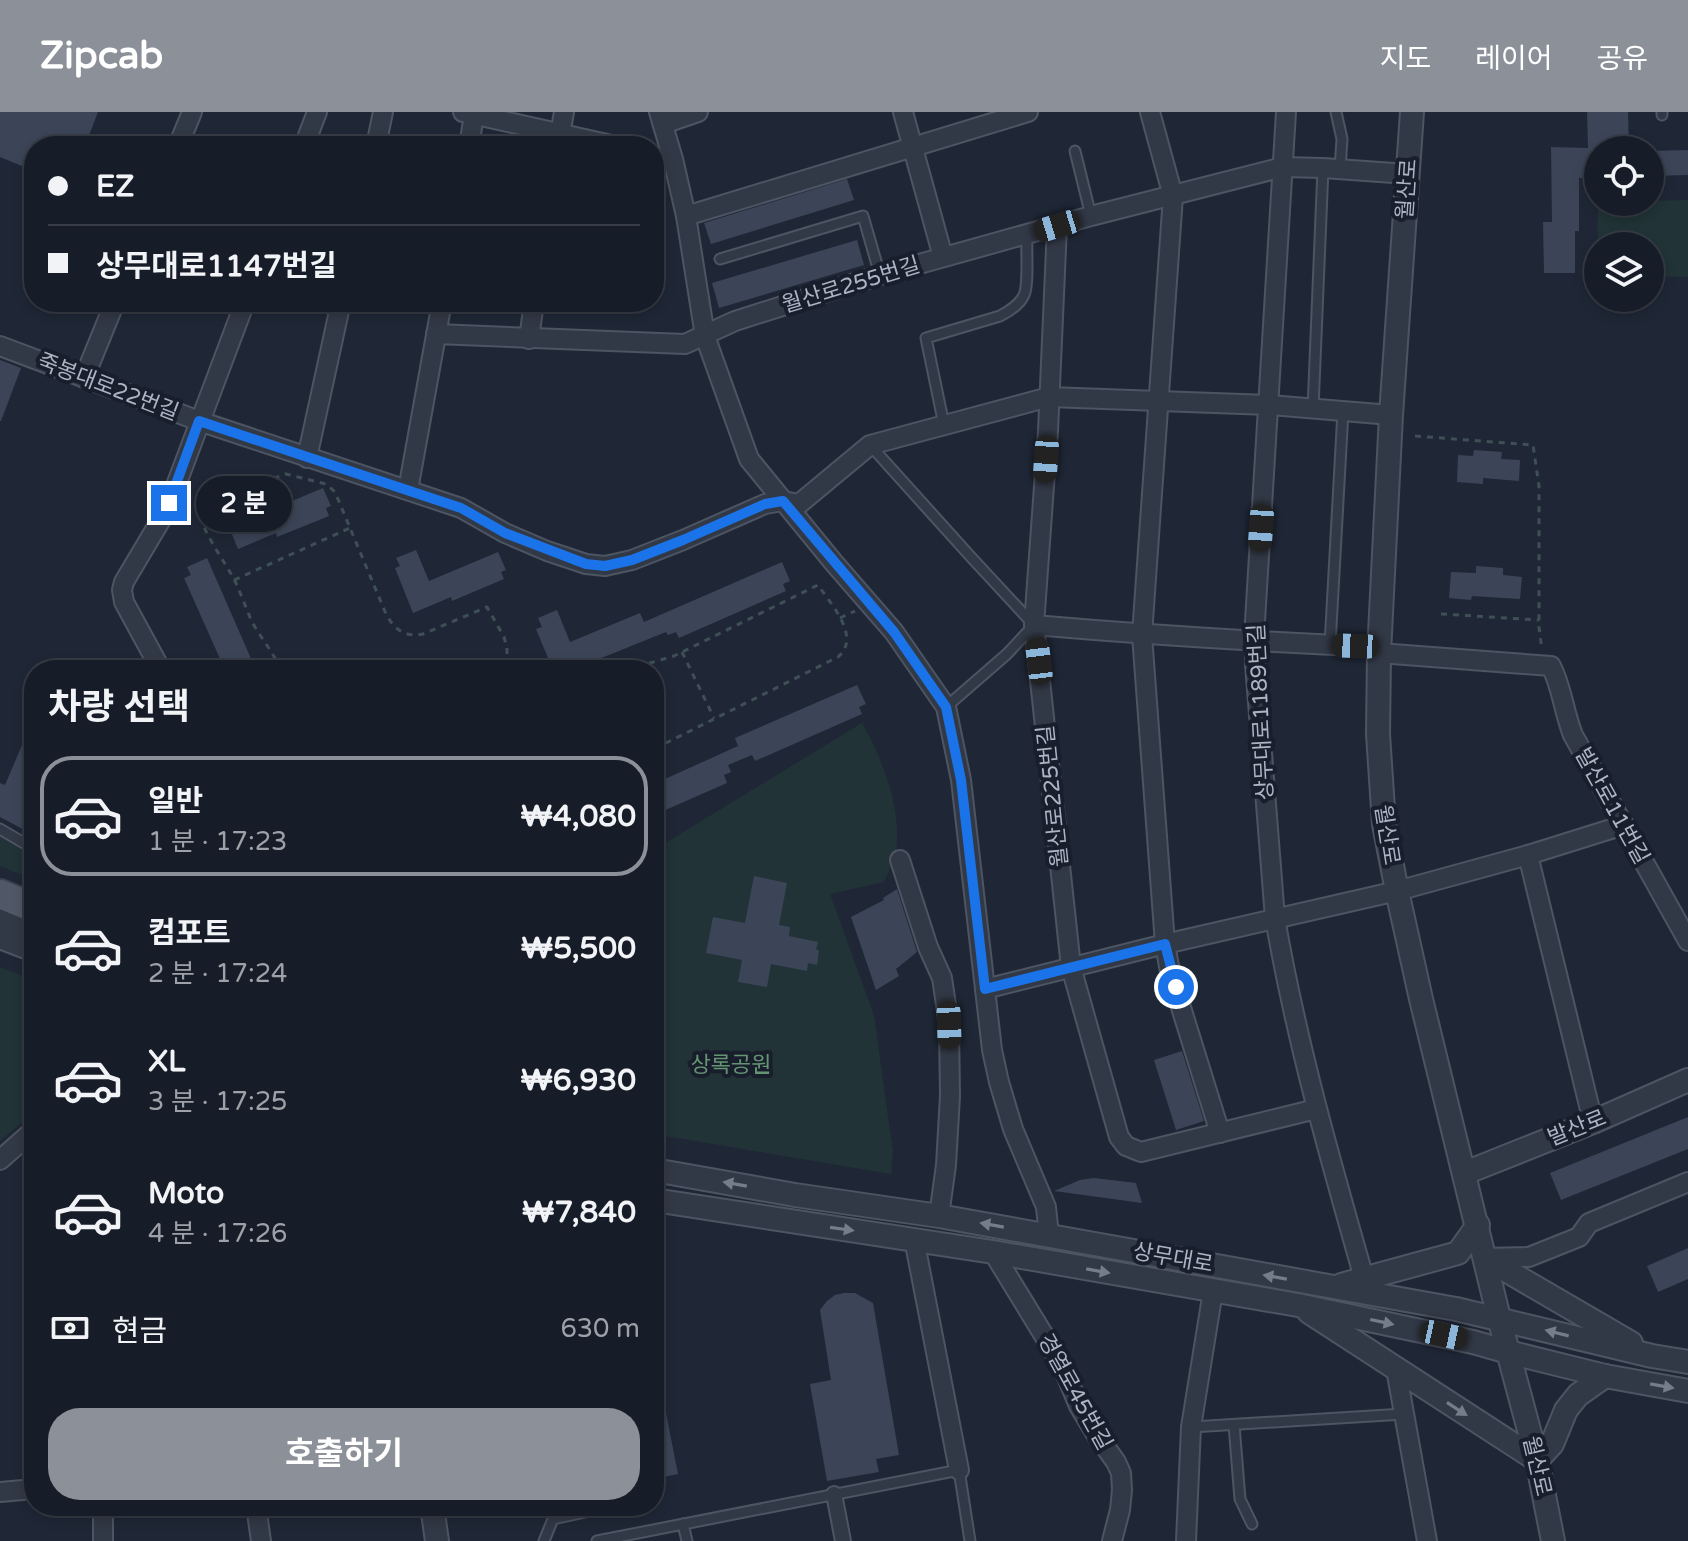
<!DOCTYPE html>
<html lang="ko">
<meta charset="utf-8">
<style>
:root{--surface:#171d28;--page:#242a34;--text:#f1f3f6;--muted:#9ea2a8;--line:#363b45;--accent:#8c9099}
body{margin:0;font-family:"Varela Round","Noto Sans KR",sans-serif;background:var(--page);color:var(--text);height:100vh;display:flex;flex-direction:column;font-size:30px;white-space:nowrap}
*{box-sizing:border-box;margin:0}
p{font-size:26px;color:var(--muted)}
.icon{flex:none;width:44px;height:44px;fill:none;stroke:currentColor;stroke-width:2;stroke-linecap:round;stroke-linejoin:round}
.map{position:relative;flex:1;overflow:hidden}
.side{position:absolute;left:24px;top:548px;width:640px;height:856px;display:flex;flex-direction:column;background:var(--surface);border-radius:32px;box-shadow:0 4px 12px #0003,0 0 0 2px var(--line)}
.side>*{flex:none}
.guide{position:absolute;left:24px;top:24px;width:640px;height:176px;border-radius:32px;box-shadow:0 4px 12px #0003,0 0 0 2px var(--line);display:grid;align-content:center;height:176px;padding:0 24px;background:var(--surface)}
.tools{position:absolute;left:1584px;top:24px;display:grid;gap:16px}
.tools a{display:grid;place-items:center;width:80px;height:80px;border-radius:50%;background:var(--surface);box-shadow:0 4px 12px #0003,0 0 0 2px var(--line);font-size:40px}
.end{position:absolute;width:36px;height:36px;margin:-18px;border:10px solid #1a73e8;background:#fff;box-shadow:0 0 0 4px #fff}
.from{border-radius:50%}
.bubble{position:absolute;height:56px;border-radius:28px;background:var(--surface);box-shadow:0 4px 12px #0003,0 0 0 2px var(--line);font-size:26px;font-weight:700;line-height:56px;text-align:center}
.car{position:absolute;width:24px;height:48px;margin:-24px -12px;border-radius:10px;box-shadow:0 0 6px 2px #0007;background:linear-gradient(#222 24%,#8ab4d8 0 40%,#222 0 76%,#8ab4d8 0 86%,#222 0)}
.guide b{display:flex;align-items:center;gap:28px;height:76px;font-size:30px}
.guide b+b{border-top:2px solid var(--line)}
.guide i{width:20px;height:20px;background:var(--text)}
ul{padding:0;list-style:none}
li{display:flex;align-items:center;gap:24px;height:120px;margin:0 16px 12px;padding:0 8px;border:4px solid transparent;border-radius:32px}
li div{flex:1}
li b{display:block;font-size:30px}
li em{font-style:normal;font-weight:700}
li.on{border-color:var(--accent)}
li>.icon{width:72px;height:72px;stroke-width:1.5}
h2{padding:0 24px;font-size:36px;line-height:96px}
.pay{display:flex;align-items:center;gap:20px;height:88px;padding:0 24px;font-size:30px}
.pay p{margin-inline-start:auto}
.action{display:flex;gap:16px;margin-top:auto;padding:16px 24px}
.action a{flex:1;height:92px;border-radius:32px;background:var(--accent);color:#fff;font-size:32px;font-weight:700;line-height:92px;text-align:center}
header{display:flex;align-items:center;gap:48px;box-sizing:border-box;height:112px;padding:0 40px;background:var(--accent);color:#fff}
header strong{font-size:38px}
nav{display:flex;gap:44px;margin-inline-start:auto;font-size:28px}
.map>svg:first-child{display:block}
.green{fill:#213337}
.building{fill:#3b4557}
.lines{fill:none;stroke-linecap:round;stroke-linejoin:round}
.service-casing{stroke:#4d5462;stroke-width:13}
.pedestrian-casing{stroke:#4d5462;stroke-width:18}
.minor-casing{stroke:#4d5462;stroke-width:22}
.tertiary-casing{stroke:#4d5462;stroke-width:26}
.primary-casing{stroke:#3c4250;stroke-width:32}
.path{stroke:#3e5055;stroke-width:3;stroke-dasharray:6 6;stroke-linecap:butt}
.service{stroke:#323946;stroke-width:9}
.pedestrian{stroke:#323946;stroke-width:14}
.minor{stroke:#323946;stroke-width:18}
.tertiary{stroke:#323946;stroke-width:22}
.primary{stroke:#505867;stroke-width:28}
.oneway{fill:#757d8b}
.route{stroke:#1a73e8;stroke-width:10}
.labels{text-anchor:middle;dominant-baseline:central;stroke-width:8;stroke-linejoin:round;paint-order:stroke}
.street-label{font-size:22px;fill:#acb4c4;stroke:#181e2b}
.park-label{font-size:22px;fill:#649472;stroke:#181e2b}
</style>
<header>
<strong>Zipcab</strong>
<nav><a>지도</a><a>레이어</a><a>공유</a></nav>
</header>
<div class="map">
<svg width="1688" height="1429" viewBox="0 0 1688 1429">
<rect width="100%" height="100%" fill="#1f2736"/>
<g class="green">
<path d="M1598,87V90L1688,88V165L1650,164V134H1598L1597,163Z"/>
<path d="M862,611C883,648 902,697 896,740C894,750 888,760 884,770L830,782L874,904L893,1040L891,1062L654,1022V738Z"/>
<path d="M0,724L34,744V768L0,754Z"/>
<path d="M0,855L34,868V1000L0,1029Z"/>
</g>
<g class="building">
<path d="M0,0H98L85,34H34V59L0,45Z"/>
<path d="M1587,0H1628L1629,38H1598V65L1579,66V119H1575V161H1544L1543,110H1552L1551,35L1588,36Z"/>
<path d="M1688,38V63L1650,64V39Z"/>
<path d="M847,67L854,88L711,132L704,111Z"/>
<path d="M857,128L864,153L719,196L712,171Z"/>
<path d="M0,248L21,256L1,309H0Z"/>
<path d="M1474,338L1502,340L1501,347L1520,348L1519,369L1483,366V372L1457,370L1458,343L1473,344Z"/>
<path d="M241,374L254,405L323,376L331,394L326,396L329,404L277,425L276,421L238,437L220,393L225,390L221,382Z"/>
<path d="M416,438L429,469L498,440L506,458L501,460L504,467L452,489L451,485L413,501L395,456L400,454L396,446Z"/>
<path d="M207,446L256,558H225L184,466L191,463L187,455Z"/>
<path d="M782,450L790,469L783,472L786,479L679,526L676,520L668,523L666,520L594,549L592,546L564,558H553L536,517L542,515L538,506L557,498L570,530L640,501L644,510Z"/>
<path d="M1476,454L1503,456V463L1522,465L1520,487L1472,484L1471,488L1449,486L1451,460L1476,461Z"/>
<path d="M857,573L866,592L859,595L862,602L755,649L752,643L728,653L731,660L724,663L727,671L654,703V672L738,634L735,626Z"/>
<path d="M34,605V723L0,705V671L5,673Z"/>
<path d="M754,764L787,771L779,813L790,815L789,824L818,830L816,838H819L817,853L808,851L807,859L771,852L767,875L738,870L742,848L706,841L713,805L745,811Z"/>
<path d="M897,777L917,840L896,857L899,864L876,878L851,805L884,788L883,786Z"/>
<path d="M1182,939L1204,1009L1176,1018L1154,948Z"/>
<path d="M1688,1005V1037L1561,1088L1550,1061Z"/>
<path d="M1094,1066L1136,1071L1142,1091L1054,1079L1080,1068Z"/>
<path d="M1688,1136V1167L1658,1180L1647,1154Z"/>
<path d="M844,1181H855L873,1191L899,1343L876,1347L879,1360L827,1369L810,1272L831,1268L820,1198L827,1189L835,1183Z"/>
<path d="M665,1296L678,1362L654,1367V1298Z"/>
</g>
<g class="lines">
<g class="service-casing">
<g id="service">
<path d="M1336,0L1342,27L1340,57"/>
<path d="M1662,0V3"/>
<path d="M1075,39L1091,104"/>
<path d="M720,147L863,104L880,163"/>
<path d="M1313,297L1323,56"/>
<path d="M944,313L926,226L1000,204C1008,200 1020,192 1024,183C1029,173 1026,136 1027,123"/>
<path d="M870,333L970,444L1034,513L1007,542L946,595"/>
<path d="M1330,533L1343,299"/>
<path d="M0,717L34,737"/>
<path d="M1234,1313L1240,1387L1252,1412"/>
<path d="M1192,1315L1404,1302"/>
<path d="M683,1412L687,1429"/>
<path d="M544,1429L553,1407L613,1394"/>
<path d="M597,1429L959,1358L970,1429"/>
</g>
</g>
<g class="pedestrian-casing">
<path id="pedestrian" d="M834,1382L843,1429"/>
</g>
<g class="minor-casing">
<g id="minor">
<path d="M463,0L616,34"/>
<path d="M659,0L673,47L686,104L705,224L749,347L834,451L894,520L946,595L961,668L985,877L992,938L999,970L1013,1017L1046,1095L1049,1124"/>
<path d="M903,0L943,145"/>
<path d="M1150,0L1173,84L1142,523L1165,832L1170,860L1220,1021"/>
<path d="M1286,0L1255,509V552L1275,806C1296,928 1330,1047 1364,1166"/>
<path d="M663,12L698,0"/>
<path d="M178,34L192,0"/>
<path d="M304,34L317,0"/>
<path d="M376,34L383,0"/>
<path d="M469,34L474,3"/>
<path d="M558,34L564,0"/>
<path d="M686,104L1028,0"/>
<path d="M1057,114L1048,319L1034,513L1071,855L1119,1025L1126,1034L1141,1040L1316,997"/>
<path d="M436,222L685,232L735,209L880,163L1091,104L1283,55L1323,56L1408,62"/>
<path d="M529,227L534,190"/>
<path d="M0,234L199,309L461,396L505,421L547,439L586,452L605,454L632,448L683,428L765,392L783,389L799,392L870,333L1049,285L1269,293L1391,303"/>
<path d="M84,266L115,190"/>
<path d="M307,346L341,190"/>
<path d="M408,378L442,190"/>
<path d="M1034,513C1149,523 1264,530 1379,535"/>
<path d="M1379,541L1551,554C1562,575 1564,601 1573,623L1688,829"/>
<path d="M161,558L124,490L122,478L124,470L162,406L175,376L245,190"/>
<path d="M1528,743L1593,1010"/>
<path d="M900,748L928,835L942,866L949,913L950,984L946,1053L939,1104"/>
<path d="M985,877L1165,832L1397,779L1528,743L1624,713"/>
<path d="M0,1048L34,1018"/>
<path d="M914,1127L959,1358"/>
<path d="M993,1140L1062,1253L1079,1294L1096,1322L1116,1350L1121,1361L1122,1378L1120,1398L1112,1429"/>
<path d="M1485,1146L1529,1145L1579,1125L1589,1111L1688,1070"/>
<path d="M1396,1257L1427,1429"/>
<path d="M0,1380L34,1377"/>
<path d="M256,1394L261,1429"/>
<path d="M103,1429V1394"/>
<path d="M1186,1429L1191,1315L1213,1179"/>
</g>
</g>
<g class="tertiary-casing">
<g id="tertiary">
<path d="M1412,0L1391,303L1379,541L1378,622L1384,712L1397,779L1421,887L1499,1206L1537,1348L1553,1429"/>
<path d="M0,804L34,817"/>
<path d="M0,825L34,838"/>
<path d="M654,1058L795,1083L939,1104L1456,1197L1652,1244L1688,1250"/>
<path d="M1465,1061L1593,1010L1688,968"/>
<path d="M654,1088L993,1140L1298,1193L1473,1230L1508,1240L1605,1264L1688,1279"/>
<path d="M1485,1146L1631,1231"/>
<path d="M1341,1173L1458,1141L1478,1113"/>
<path d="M1309,1200L1537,1348L1552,1332L1566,1298L1578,1283L1605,1264"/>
<path d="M432,1394L437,1429"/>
</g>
</g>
<g class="primary-casing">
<path id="primary" d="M0,782L34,796"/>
</g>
<g class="path">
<path d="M1415,324L1533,333L1539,374V515L1542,538"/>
<path d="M234,468L350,416"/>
<path d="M1441,502L1539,508"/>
<path d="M840,506L855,499"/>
<path d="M682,540L714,606"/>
<path d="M281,558C273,540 261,526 252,510C246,496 241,482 235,469C226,451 199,416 199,396C199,390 200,390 204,385L246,366L250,375L286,362L326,372L335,380L386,502C394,517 405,526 423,522L487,495L504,525L507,536V546L513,558"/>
<path d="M500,558L511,553"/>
<path d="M626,558L674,544L818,473C830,491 862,525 838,545L654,637"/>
</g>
<use href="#service" class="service"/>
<use href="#pedestrian" class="pedestrian"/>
<use href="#minor" class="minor"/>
<use href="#tertiary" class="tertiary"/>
<use href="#primary" class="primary"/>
</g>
<defs><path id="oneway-solid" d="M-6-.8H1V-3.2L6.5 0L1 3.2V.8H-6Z" transform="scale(2)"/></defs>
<g class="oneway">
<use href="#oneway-solid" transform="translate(735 1072) rotate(-170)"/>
<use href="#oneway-solid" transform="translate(992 1113) rotate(-170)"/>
<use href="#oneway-solid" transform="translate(842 1117) rotate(8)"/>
<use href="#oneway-solid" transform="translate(1098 1159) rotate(10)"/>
<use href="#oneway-solid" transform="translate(1275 1165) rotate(-170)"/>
<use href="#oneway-solid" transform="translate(1382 1210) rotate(12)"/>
<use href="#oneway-solid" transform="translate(1557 1221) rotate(-166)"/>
<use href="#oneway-solid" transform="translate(1662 1274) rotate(10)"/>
<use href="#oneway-solid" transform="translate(1457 1297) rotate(33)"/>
</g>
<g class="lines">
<path class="route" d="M169,391L199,309L461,396L505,421L586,452L605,454L632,448L683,428L765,392L783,389L894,520L946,595L961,668L985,877L1165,832L1176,875"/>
</g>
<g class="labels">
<g class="street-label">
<text transform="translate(1407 77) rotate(-86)">월산로</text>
<text transform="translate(851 173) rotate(-17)">월산로255번길</text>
<text transform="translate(108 275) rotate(21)">죽봉대로22번길</text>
<text transform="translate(1261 600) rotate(-93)">상무대로1189번길</text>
<text transform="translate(1053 684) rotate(-96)">월산로225번길</text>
<text transform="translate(1612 694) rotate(61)">발산로11번길</text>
<text transform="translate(1387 723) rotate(81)">월산로</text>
<text transform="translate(1577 1016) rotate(-22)">발산로</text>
<text transform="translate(1173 1146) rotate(10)">상무대로</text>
<text transform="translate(1075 1280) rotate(61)">경열로45번길</text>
<text transform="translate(1537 1354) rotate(77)">월산로</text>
</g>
<g class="park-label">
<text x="731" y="953">상록공원</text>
</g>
</g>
</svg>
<div class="tools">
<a><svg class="icon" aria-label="locate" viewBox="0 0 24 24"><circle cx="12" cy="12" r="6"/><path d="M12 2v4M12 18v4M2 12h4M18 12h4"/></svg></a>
<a><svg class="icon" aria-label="layers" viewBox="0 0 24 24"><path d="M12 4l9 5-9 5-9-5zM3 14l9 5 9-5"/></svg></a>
</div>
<i class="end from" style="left:1176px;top:875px"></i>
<i class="end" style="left:169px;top:391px"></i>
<div class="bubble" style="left:196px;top:364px;width:96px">2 분</div>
<i class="car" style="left:1057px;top:114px;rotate:253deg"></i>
<i class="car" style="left:1046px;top:347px;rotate:184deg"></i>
<i class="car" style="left:1261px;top:416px;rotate:184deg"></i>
<i class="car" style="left:1355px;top:534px;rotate:272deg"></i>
<i class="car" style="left:1039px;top:549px;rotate:353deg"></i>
<i class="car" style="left:949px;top:913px;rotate:178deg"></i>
<i class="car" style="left:1444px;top:1223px;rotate:102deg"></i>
<div class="guide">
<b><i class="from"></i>EZ</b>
<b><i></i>상무대로1147번길</b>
</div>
<section class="side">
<h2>차량 선택</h2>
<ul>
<li class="on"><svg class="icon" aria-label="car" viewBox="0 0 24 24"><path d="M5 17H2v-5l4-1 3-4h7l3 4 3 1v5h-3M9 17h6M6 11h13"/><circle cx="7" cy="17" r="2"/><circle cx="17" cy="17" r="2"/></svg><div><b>일반</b><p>1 분 · 17:23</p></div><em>₩4,080</em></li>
<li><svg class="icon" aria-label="car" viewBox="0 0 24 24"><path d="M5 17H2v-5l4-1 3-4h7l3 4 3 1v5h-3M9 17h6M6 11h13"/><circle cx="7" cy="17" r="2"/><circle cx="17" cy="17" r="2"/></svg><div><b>컴포트</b><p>2 분 · 17:24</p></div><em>₩5,500</em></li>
<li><svg class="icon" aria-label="car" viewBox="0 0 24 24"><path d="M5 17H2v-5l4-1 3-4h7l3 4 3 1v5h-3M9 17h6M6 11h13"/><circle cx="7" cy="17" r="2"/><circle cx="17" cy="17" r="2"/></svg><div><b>XL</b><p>3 분 · 17:25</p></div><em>₩6,930</em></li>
<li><svg class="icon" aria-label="car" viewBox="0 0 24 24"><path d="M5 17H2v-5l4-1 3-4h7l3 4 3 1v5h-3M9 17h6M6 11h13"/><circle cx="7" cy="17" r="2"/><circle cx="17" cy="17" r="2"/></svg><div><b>Moto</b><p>4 분 · 17:26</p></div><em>₩7,840</em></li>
</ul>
<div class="pay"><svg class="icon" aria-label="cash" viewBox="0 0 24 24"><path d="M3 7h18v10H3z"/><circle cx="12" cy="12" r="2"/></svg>현금<p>630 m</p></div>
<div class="action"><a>호출하기</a></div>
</section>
</div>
